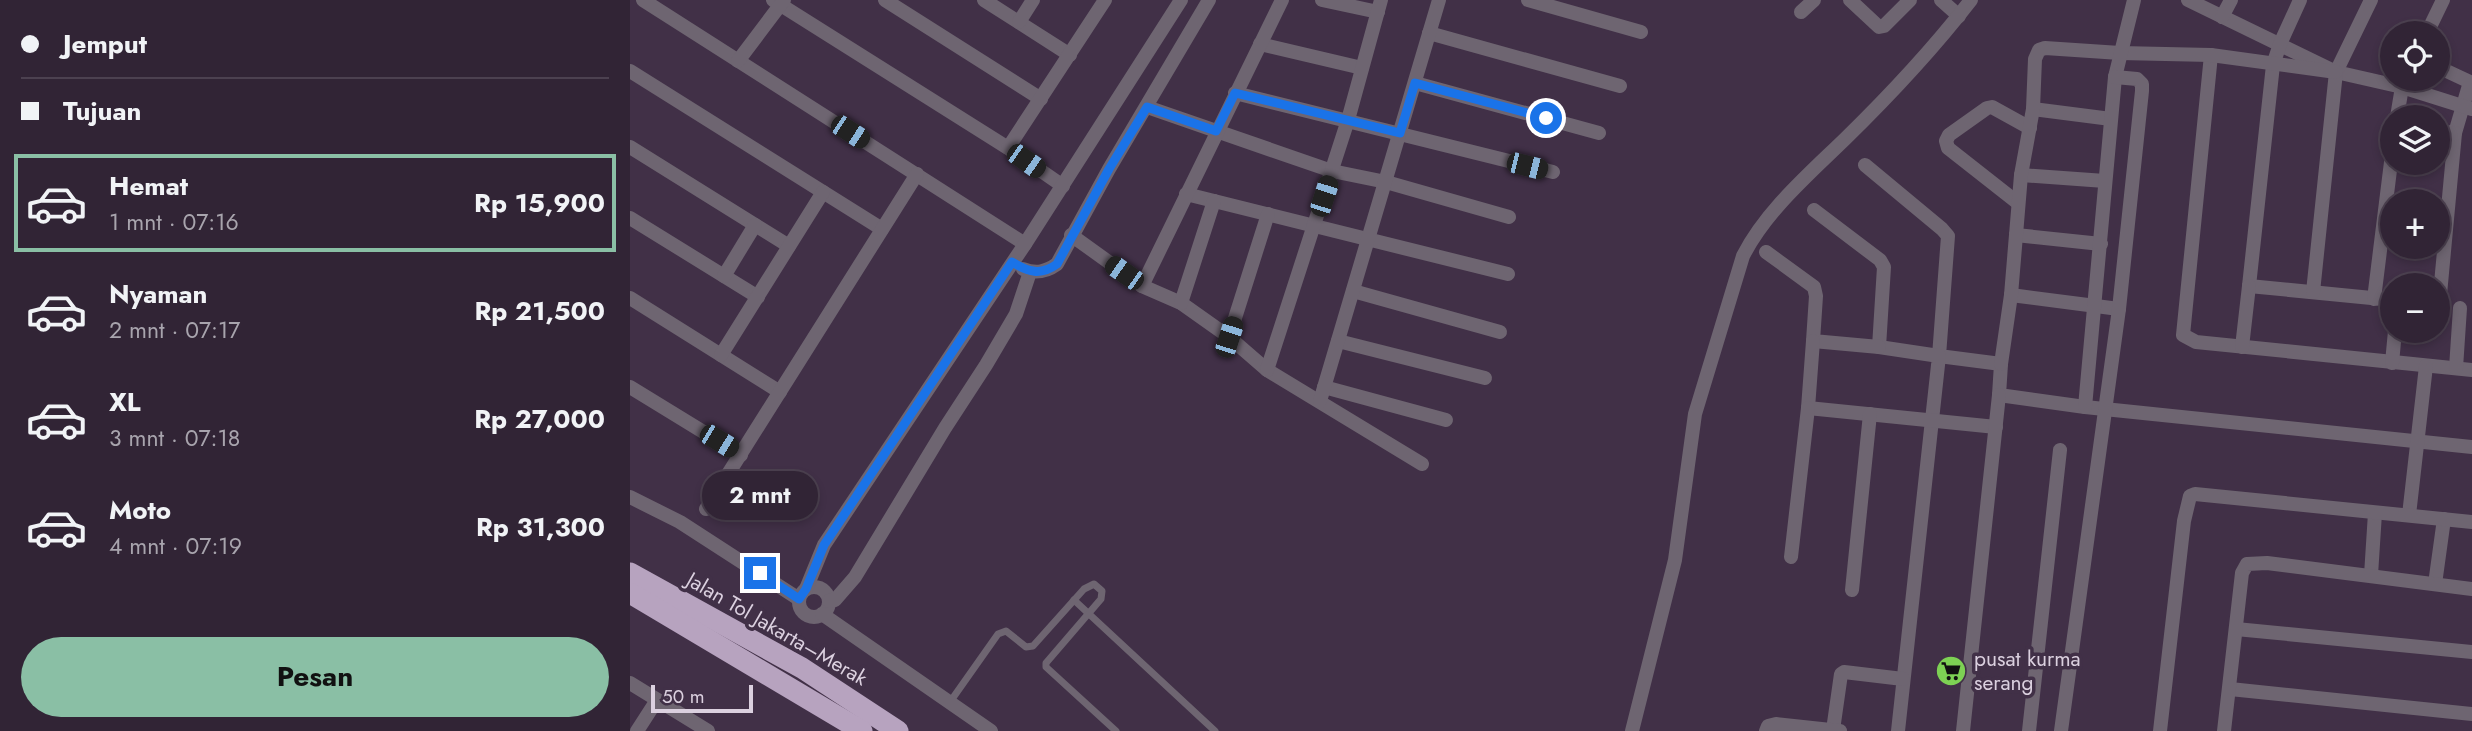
<!DOCTYPE html>
<html lang="id">
<meta charset="utf-8">
<style>
:root{--surface:#312435;--page:#3d3041;--text:#f1f3f6;--muted:#a8a4ad;--line:#4c4150;--accent:#8abfa5}
body{margin:0;font-family:Jost,sans-serif;background:var(--page);color:var(--text);height:100vh;display:flex;flex-direction:column;font-size:26px;white-space:nowrap}
*{box-sizing:border-box;margin:0}
p{font-size:23px;color:var(--muted)}
.icon{flex:none;width:38px;height:38px;fill:none;stroke:currentColor;stroke-width:2;stroke-linecap:round;stroke-linejoin:round}
.map{position:relative;flex:1;overflow:hidden}
.panel{display:flex;flex-direction:column;background:var(--surface);width:630px}
.panel>*{flex:none}
.hud{display:grid;align-content:center;height:154px;padding:0 21px;background:var(--surface)}
.tools{position:absolute;left:1750px;top:21px;display:grid;gap:14px}
.tools a{display:grid;place-items:center;width:70px;height:70px;border-radius:50%;background:var(--surface);box-shadow:0 4px 10px #0003,0 0 0 2px var(--line);font-size:35px}
.scale{position:absolute;left:21px;bottom:18px;width:102px;box-sizing:border-box;padding-left:7px;border:4px solid #dbd0df;border-top:0;font-size:19px;line-height:24px;white-space:nowrap;color:#dbd0df;-webkit-text-stroke:5px #413047;paint-order:stroke}
.end{position:absolute;width:32px;height:32px;margin:-16px;border:9px solid #1a73e8;background:#fff;box-shadow:0 0 0 4px #fff}
.from{border-radius:50%}
.bubble{position:absolute;height:49px;border-radius:24px;background:var(--surface);box-shadow:0 4px 10px #0003,0 0 0 2px var(--line);font-size:23px;font-weight:700;line-height:49px;text-align:center}
.car{position:absolute;width:21px;height:42px;margin:-21px -10px;border-radius:9px;box-shadow:0 0 5px 2px #0007;background:linear-gradient(#222 24%,#8ab4d8 0 40%,#222 0 76%,#8ab4d8 0 86%,#222 0)}
.hud b{display:flex;align-items:center;gap:24px;height:66px;font-size:26px}
.hud b+b{border-top:2px solid var(--line)}
.hud i{width:18px;height:18px;background:var(--text)}
ul{padding:0;list-style:none}
li{display:flex;align-items:center;gap:21px;height:98px;margin:0 14px 10px;padding:0 7px;border:4px solid transparent;border-radius:0px}
li div{flex:1}
li b{display:block;font-size:26px}
li em{font-style:normal;font-weight:700}
li.selected{border-color:var(--accent)}
li>.icon{width:63px;height:63px;stroke-width:1.5}
.cta{display:flex;gap:14px;margin-top:auto;padding:14px 21px}
.cta a{flex:1;height:80px;border-radius:42px;background:var(--accent);color:#111;font-size:28px;font-weight:700;line-height:80px;text-align:center}
main{display:flex;flex:1;min-height:0}
.map>svg:first-child{display:block}
.lines{fill:none;stroke-linecap:round;stroke-linejoin:round}
.lane{stroke:#6e6571;stroke-width:7}
.street{stroke:#6e6571;stroke-width:14}
.highway{stroke:#b7a3bf;stroke-width:21}
.route{stroke:#1a73e8;stroke-width:9}
.labels{text-anchor:middle;dominant-baseline:central;stroke-width:7;stroke-linejoin:round;paint-order:stroke}
.street-label{font-size:21px;fill:#dbd0df;stroke:#413047}
.poi-label{font-size:21px;fill:#dbd0df;stroke:#413047;text-anchor:start}
</style>
<main>
<section class="panel">
<div class="hud">
<b><i class="from"></i>Jemput</b>
<b><i></i>Tujuan</b>
</div>
<ul>
<li class="selected"><svg class="icon" aria-label="car" viewBox="0 0 24 24"><path d="M5 17H2v-5l4-1 3-4h7l3 4 3 1v5h-3M9 17h6M6 11h13"/><circle cx="7" cy="17" r="2"/><circle cx="17" cy="17" r="2"/></svg><div><b>Hemat</b><p>1 mnt · 07:16</p></div><em>Rp 15,900</em></li>
<li><svg class="icon" aria-label="car" viewBox="0 0 24 24"><path d="M5 17H2v-5l4-1 3-4h7l3 4 3 1v5h-3M9 17h6M6 11h13"/><circle cx="7" cy="17" r="2"/><circle cx="17" cy="17" r="2"/></svg><div><b>Nyaman</b><p>2 mnt · 07:17</p></div><em>Rp 21,500</em></li>
<li><svg class="icon" aria-label="car" viewBox="0 0 24 24"><path d="M5 17H2v-5l4-1 3-4h7l3 4 3 1v5h-3M9 17h6M6 11h13"/><circle cx="7" cy="17" r="2"/><circle cx="17" cy="17" r="2"/></svg><div><b>XL</b><p>3 mnt · 07:18</p></div><em>Rp 27,000</em></li>
<li><svg class="icon" aria-label="car" viewBox="0 0 24 24"><path d="M5 17H2v-5l4-1 3-4h7l3 4 3 1v5h-3M9 17h6M6 11h13"/><circle cx="7" cy="17" r="2"/><circle cx="17" cy="17" r="2"/></svg><div><b>Moto</b><p>4 mnt · 07:19</p></div><em>Rp 31,300</em></li>
</ul>
<div class="cta"><a>Pesan</a></div>
</section>
<div class="map">
<svg width="1842" height="731" viewBox="0 0 1842 731">
<rect width="100%" height="100%" fill="#413047"/>
<g class="lines">
<g class="lane">
<path d="M444,600L585,731"/>
<path d="M320,702L368,634L376,631L396,647L403,646L454,589L464,584L472,591L471,599L416,663V667L486,731"/>
</g>
<g class="street">
<path d="M13,0L395,244"/>
<path d="M143,0L378,148L433,186"/>
<path d="M255,0L411,99"/>
<path d="M354,0L440,55"/>
<path d="M692,0L748,12"/>
<path d="M898,0L1011,32"/>
<path d="M1220,0L1249,27L1254,26L1280,0"/>
<path d="M1311,0L1329,16"/>
<path d="M1558,0L1706,72L1772,87L1776,79"/>
<path d="M1670,0L1650,44L1643,65L1619,286L1762,300"/>
<path d="M1171,12L1184,0"/>
<path d="M1592,17L1601,0"/>
<path d="M389,22L403,0"/>
<path d="M799,33L990,86"/>
<path d="M1797,33L1813,0"/>
<path d="M630,44L732,68"/>
<path d="M1581,55L1553,335L1566,342L1842,370"/>
<path d="M108,61L154,0"/>
<path d="M1808,67L1840,82L1825,133L1808,131"/>
<path d="M0,71L252,229"/>
<path d="M785,83L969,133"/>
<path d="M605,93L923,172"/>
<path d="M517,107L702,171L756,182L879,217"/>
<path d="M1403,109L1481,119"/>
<path d="M1767,117L1772,87L1842,109"/>
<path d="M0,147L159,246"/>
<path d="M378,148L475,0"/>
<path d="M1235,165L1312,229L1318,236L1309,356L1371,364L1369,395L1455,407L1842,447"/>
<path d="M1391,175L1475,181"/>
<path d="M556,194L878,274"/>
<path d="M1388,203L1318,148L1316,141L1319,135L1357,108L1362,107L1400,128"/>
<path d="M1184,210L1250,260L1254,267L1249,347L1309,356L1268,731"/>
<path d="M0,218L128,297"/>
<path d="M441,235L512,286L551,303L599,337L637,370L792,464"/>
<path d="M1386,235L1471,244"/>
<path d="M1136,252L1184,287L1186,296L1183,341L1249,347"/>
<path d="M393,269C406,274 416,272 427,264L479,169L579,0"/>
<path d="M94,276L125,225"/>
<path d="M512,286L652,0"/>
<path d="M723,291L870,332"/>
<path d="M1683,292L1706,72L1741,0"/>
<path d="M1381,295L1489,309"/>
<path d="M0,298L150,392"/>
<path d="M1744,299L1762,154"/>
<path d="M551,303L584,201"/>
<path d="M1809,305L1825,133"/>
<path d="M599,337L638,214"/>
<path d="M708,341L855,378"/>
<path d="M1183,341L1178,408L1366,427"/>
<path d="M1612,347L1619,286"/>
<path d="M91,355L193,192"/>
<path d="M1762,363L1765,331"/>
<path d="M1371,364L1381,295L1391,175L1403,109L1405,59L1409,50L1415,48L1490,53L1581,55L1706,72"/>
<path d="M1826,368L1830,308"/>
<path d="M637,370L718,120L751,0"/>
<path d="M0,387L111,455"/>
<path d="M694,387L816,420"/>
<path d="M690,401L809,0"/>
<path d="M1455,407L1485,77L1504,0"/>
<path d="M0,497L50,522L169,599"/>
<path d="M76,509L287,174"/>
<path d="M1779,515L1796,366"/>
<path d="M1161,557L1178,408"/>
<path d="M1741,575L1745,513"/>
<path d="M1805,584L1814,519"/>
<circle cx="184" cy="602" r="15"/>
<path d="M176,589L194,545L395,244L551,0"/>
<path d="M1222,590L1240,414"/>
<path d="M199,601L205,600L225,577L315,428L356,365L386,314L400,272"/>
<path d="M192,614L361,731"/>
<path d="M1606,629L1842,652"/>
<path d="M0,683L78,731"/>
<path d="M1600,689L1842,714"/>
<path d="M1203,730L1211,674L1214,672L1273,679"/>
<path d="M7,731L27,700"/>
<path d="M1002,731L1045,560L1065,414L1113,256C1136,211 1178,175 1215,139C1259,96 1303,49 1341,0"/>
<path d="M1136,731L1138,726L1146,724L1210,731"/>
<path d="M1333,731L1369,395"/>
<path d="M1399,731L1430,450"/>
<path d="M1431,731L1489,309L1512,91V84L1507,79L1485,77"/>
<path d="M1530,731L1554,521L1560,496L1565,494L1842,522"/>
<path d="M1594,731L1612,573L1617,564L1637,563L1842,589"/>
</g>
<g class="highway">
<path d="M0,573L172,668L268,731"/>
<path d="M0,593L232,731"/>
</g>
</g>
<g class="lines">
<path class="route" d="M130,573L169,599L176,589L194,545L382,262C398,272 411,276 427,264L479,169L517,107L586,131L605,93L770,133L785,83L916,118"/>
</g>
<defs>
<g id="supermarket-disc" transform="scale(1.575)"><circle r="9.5" fill="#7dd154" stroke="#413047"/><path d="M-6-5.5h2.5l.6 2H6L4.5 2H-2.5L-4.4-4H-6ZM-1.5 3.2a1.3 1.3 0 1 0 .1 0ZM3 3.2a1.3 1.3 0 1 0 .1 0Z" fill="#111"/></g>
</defs>
<g fill-rule="evenodd">
<use href="#supermarket-disc" x="1321" y="671"/>
</g>
<g class="labels">
<g class="street-label">
<text transform="translate(147 629) rotate(30)">Jalan Tol Jakarta–Merak</text>
</g>
<g class="poi-label">
<text x="1344" y="659">pusat kurma<tspan x="1344" dy="24">serang</tspan></text>
</g>
</g>
</svg>
<div class="tools">
<a><svg class="icon" aria-label="locate" viewBox="0 0 24 24"><circle cx="12" cy="12" r="6"/><path d="M12 2v4M12 18v4M2 12h4M18 12h4"/></svg></a>
<a><svg class="icon" aria-label="layers" viewBox="0 0 24 24"><path d="M12 4l9 5-9 5-9-5zM3 14l9 5 9-5"/></svg></a>
<a>+</a>
<a>−</a>
</div>
<div class="scale">50 m</div>
<i class="end from" style="left:916px;top:118px"></i>
<i class="end" style="left:130px;top:573px"></i>
<div class="bubble" style="left:72px;top:471px;width:116px">2 mnt</div>
<i class="car" style="left:220px;top:132px;rotate:123deg"></i>
<i class="car" style="left:396px;top:161px;rotate:125deg"></i>
<i class="car" style="left:897px;top:166px;rotate:104deg"></i>
<i class="car" style="left:694px;top:196px;rotate:18deg"></i>
<i class="car" style="left:494px;top:273px;rotate:305deg"></i>
<i class="car" style="left:599px;top:337px;rotate:18deg"></i>
<i class="car" style="left:89px;top:441px;rotate:121deg"></i>
</div>
</main>
